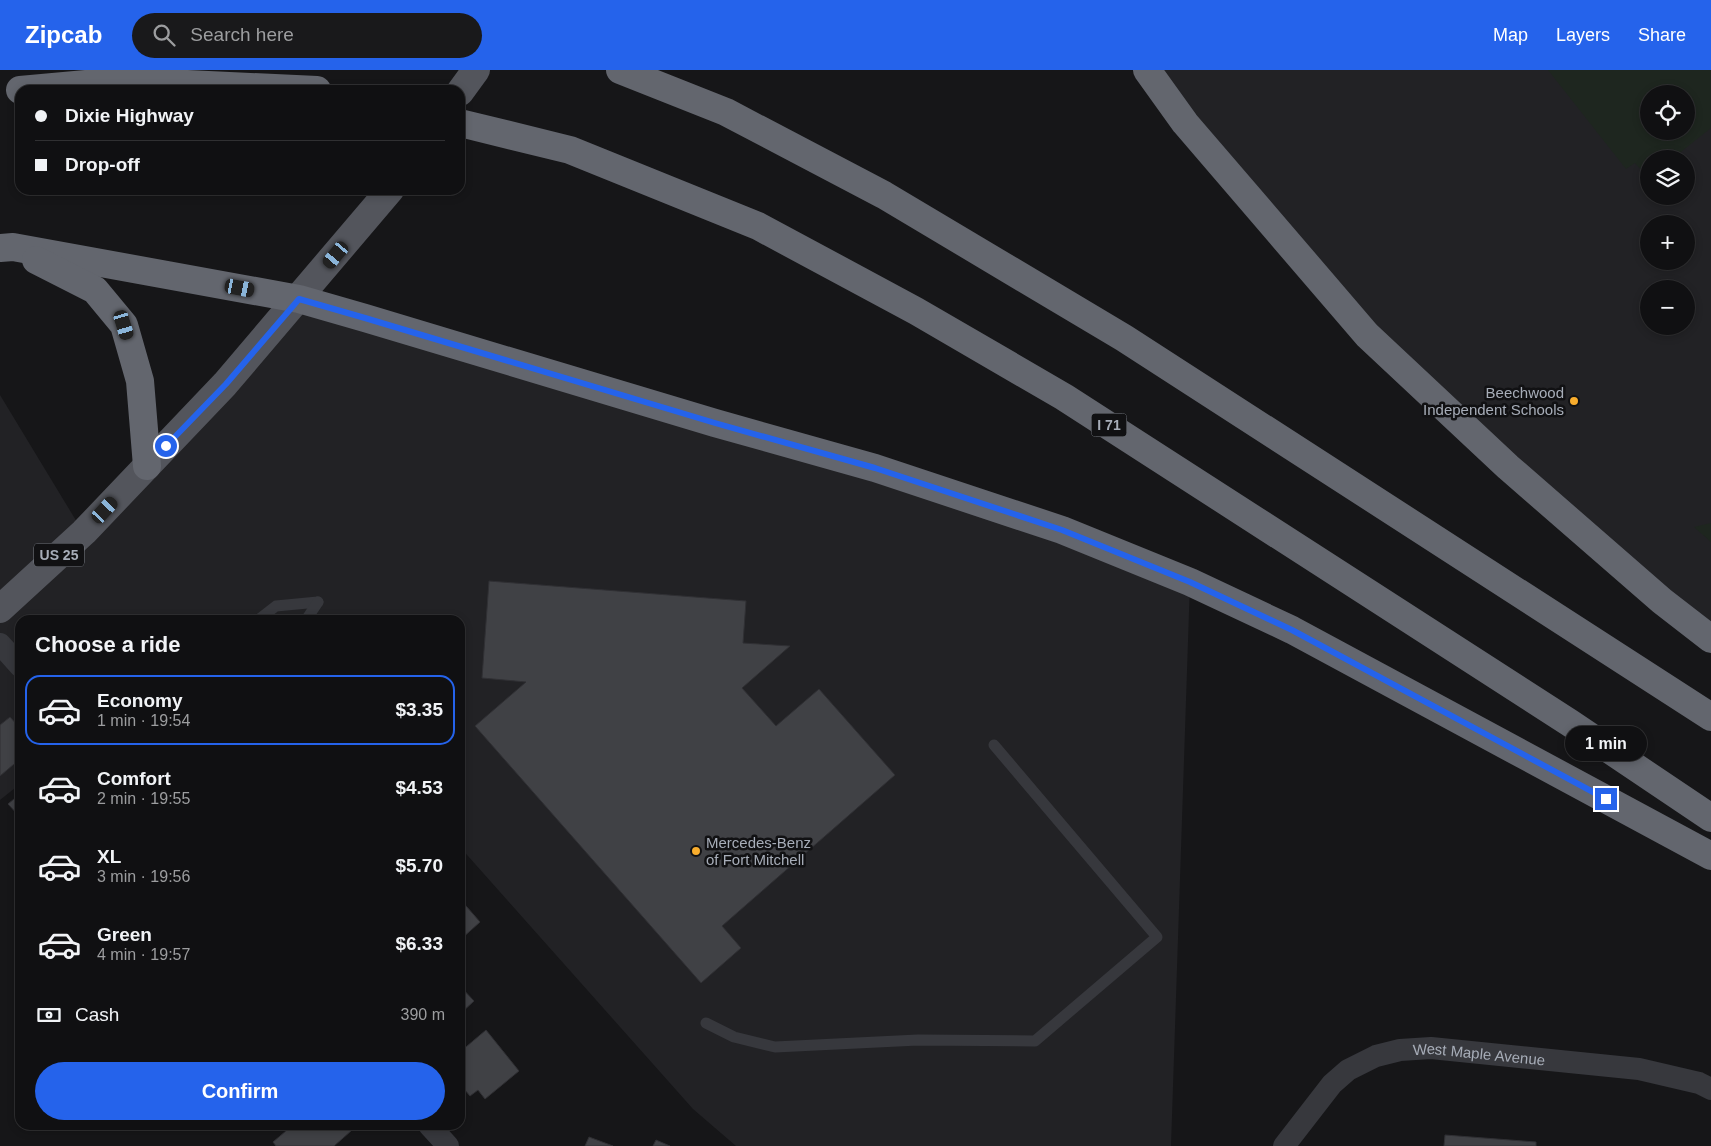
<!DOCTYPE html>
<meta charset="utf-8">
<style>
:root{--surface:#101012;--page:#19191b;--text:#f1f3f6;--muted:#9c9d9f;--line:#303032;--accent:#2563eb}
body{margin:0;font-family:Arial,sans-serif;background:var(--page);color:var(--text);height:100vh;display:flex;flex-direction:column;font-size:19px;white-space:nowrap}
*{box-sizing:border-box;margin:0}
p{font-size:16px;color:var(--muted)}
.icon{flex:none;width:28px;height:28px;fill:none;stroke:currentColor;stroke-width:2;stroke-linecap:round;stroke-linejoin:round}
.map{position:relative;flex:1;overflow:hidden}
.side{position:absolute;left:15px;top:545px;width:450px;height:515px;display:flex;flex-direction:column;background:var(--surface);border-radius:15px;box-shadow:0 2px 8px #0003,0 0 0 1px var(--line)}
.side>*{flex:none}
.top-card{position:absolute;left:15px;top:15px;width:450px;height:110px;border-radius:15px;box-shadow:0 2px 8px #0003,0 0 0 1px var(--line);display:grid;align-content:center;height:110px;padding:0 20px;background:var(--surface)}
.buttons{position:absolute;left:1640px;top:15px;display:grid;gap:10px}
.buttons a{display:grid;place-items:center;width:55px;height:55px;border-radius:50%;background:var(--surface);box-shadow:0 2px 8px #0003,0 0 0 1px var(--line);font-size:25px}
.end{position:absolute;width:22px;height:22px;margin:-11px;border:6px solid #2563eb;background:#fff;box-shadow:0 0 0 2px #fff}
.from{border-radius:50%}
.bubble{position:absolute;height:35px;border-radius:18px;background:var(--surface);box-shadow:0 2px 8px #0003,0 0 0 1px var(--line);font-size:16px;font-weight:800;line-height:35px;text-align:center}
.car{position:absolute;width:15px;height:30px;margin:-15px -8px;border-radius:6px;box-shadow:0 0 4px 1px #0007;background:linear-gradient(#222 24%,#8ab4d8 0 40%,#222 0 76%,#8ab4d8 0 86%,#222 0)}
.top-card b{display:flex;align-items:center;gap:18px;height:48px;font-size:19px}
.top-card b+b{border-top:1px solid var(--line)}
.top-card i{width:12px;height:12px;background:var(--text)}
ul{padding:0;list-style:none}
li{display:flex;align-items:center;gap:15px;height:70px;margin:0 10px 8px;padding:0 10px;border:2px solid transparent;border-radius:15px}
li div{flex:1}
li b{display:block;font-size:19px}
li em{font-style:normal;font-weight:800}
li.active{border-color:var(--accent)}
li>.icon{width:45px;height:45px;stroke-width:1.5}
h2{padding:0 20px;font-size:22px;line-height:60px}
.pay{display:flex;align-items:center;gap:12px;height:55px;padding:0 20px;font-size:19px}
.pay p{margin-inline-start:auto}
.cta{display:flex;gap:10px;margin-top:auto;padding:10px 20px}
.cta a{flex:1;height:58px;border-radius:30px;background:var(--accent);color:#fff;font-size:20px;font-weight:800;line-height:58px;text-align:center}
header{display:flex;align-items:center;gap:30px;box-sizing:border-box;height:70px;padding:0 25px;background:var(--accent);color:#fff}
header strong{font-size:24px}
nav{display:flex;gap:28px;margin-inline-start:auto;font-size:18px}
.search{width:350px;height:45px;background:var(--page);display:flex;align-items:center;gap:12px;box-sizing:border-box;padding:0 18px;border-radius:28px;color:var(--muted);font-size:19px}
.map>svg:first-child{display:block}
.built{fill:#222225;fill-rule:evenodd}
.green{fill:#1e261f;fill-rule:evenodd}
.building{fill:#404145;stroke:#303034}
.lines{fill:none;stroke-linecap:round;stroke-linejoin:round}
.service{stroke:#37383d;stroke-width:11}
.minor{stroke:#37383d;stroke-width:22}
.primary{stroke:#53555c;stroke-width:28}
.motorway{stroke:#63666e;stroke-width:28}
.route{stroke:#2563eb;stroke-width:6}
.poi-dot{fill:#f9ad2d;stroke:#111113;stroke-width:2}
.labels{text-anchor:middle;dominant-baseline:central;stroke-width:5;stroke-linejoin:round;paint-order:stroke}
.shield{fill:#111113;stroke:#7a7e86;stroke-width:1}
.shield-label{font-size:14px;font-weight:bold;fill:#a7adb8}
.poi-label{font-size:15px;fill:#a7adb8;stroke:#111113;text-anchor:end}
.street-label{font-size:15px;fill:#a7adb8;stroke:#111113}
</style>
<header>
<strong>Zipcab</strong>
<div class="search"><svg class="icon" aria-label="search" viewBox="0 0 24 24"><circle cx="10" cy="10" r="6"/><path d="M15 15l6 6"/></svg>Search here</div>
<nav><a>Map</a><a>Layers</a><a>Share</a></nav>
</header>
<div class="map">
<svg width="1711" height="1076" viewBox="0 0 1711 1076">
<rect width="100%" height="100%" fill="#161618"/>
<g class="built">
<path d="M1147,0H1711V569L1367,265ZM1649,24H1686V61H1649ZM1649,89H1686V126H1649ZM1649,154H1686V191H1649ZM1649,219H1686V256H1649Z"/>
<path d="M299,229L1190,512L1171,1076H736L693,1039L460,777V550H20V714L0,730V325L83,462Z"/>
</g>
<g class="green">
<path d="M1548,0H1711V58L1672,89H1649L1648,108L1635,93L1626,99ZM1649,24H1686V61H1649Z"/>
<path d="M1711,453V472L1694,457Z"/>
</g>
<g class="building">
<path d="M489,511L746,531L743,573L790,576L742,618L776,656L819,619L895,705L722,856L741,878L701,913L475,656L526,612L482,608Z"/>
<path d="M10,647L20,658V689L0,706V655Z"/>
<path d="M20,724V747L8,734Z"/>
<path d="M460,829L480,852L460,870Z"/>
<path d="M460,916L474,931L460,944Z"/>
<path d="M486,960L519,1001L485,1029L478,1020L470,1026L460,1014V993L463,991L460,986V982Z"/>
<path d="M293,1055H347L351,1061L334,1076H276L273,1072Z"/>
<path d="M1445,1065L1536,1072V1076H1444Z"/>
<path d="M589,1067L613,1076H585Z"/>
<path d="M656,1070L670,1076H653Z"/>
</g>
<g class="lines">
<g class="service">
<path d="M258,550L276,536L318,532"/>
<path d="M306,550L318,532"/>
<path d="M706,953L734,967L775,977L918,970L1035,971L1157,867L994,675"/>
</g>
<g class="minor">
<path d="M0,574L20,596"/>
<path d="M429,1055L448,1076"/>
<path id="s1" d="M1284,1076L1332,1014L1348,1000L1376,986L1400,980L1431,978L1639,999L1699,1013L1711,1019"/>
</g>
<g class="primary">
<path d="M460,22L476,0"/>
<path d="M0,539L84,462L225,314L390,120"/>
</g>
<g class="motorway">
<path d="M620,0L726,42L884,125L1124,268L1711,647"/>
<path d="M1147,0L1185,53L1367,265L1508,397L1662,531L1711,569"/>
<path d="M20,20L86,14L166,13L317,20"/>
<path d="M460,53L570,80L758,156L916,241L1064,327L1570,653L1711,748"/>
<path d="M0,178L13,177L299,229L365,248L715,353L875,398L1062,460L1190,512L1292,560L1711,786"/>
<path d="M36,190L95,220L124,255L140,311L147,396"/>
</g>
</g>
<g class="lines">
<path class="route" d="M166,376L226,314L299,229L365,248L715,353L875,398L1062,460L1190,512L1292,560L1606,729"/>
</g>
<g class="poi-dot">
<circle cx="1574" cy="331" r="5"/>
<circle cx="696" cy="781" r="5"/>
</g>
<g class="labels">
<g class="shield">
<rect x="1091.5" y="343.5" width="35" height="23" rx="4"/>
<rect x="34" y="473.5" width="50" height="23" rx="4"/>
</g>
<g class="shield-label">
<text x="1109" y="355">I 71</text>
<text x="59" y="485">US 25</text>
</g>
<g class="poi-label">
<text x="1564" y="322">Beechwood<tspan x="1564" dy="17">Independent Schools</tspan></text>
<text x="706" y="772" text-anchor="start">Mercedes-Benz<tspan x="706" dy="17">of Fort Mitchell</tspan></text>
</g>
<g class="street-label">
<text stroke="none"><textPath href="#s1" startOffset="235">West Maple Avenue</textPath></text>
</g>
</g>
</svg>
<div class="buttons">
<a><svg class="icon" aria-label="locate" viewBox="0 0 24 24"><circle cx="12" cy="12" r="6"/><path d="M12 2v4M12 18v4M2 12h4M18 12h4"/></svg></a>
<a><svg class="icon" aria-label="layers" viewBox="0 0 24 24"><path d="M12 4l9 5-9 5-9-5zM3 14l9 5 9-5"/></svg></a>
<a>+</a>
<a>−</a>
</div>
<i class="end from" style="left:166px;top:376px"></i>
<i class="end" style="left:1606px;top:729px"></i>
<div class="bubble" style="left:1565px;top:656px;width:82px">1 min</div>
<i class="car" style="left:336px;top:185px;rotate:220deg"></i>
<i class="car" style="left:240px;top:218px;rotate:101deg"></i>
<i class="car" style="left:124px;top:255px;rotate:163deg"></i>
<i class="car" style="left:105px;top:440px;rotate:43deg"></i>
<div class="top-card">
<b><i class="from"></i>Dixie Highway</b>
<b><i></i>Drop-off</b>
</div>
<section class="side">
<h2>Choose a ride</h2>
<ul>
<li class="active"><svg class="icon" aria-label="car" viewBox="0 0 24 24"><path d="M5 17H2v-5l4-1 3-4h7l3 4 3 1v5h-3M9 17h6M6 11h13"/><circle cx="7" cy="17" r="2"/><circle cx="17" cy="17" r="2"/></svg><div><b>Economy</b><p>1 min · 19:54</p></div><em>$3.35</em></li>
<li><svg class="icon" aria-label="car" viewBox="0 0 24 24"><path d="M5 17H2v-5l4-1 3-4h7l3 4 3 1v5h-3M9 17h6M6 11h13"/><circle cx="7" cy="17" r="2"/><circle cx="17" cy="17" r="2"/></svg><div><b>Comfort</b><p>2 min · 19:55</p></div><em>$4.53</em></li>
<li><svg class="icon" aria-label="car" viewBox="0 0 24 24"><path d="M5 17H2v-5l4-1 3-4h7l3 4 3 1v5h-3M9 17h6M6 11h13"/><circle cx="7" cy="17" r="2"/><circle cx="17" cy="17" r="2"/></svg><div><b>XL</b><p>3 min · 19:56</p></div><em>$5.70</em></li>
<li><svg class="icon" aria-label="car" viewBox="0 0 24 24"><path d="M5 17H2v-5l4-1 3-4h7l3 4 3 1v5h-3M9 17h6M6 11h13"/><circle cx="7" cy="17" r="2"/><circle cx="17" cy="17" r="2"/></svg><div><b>Green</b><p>4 min · 19:57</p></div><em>$6.33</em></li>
</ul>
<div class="pay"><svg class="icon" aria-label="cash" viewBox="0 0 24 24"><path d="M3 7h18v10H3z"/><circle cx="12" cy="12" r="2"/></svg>Cash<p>390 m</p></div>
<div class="cta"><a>Confirm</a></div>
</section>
</div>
